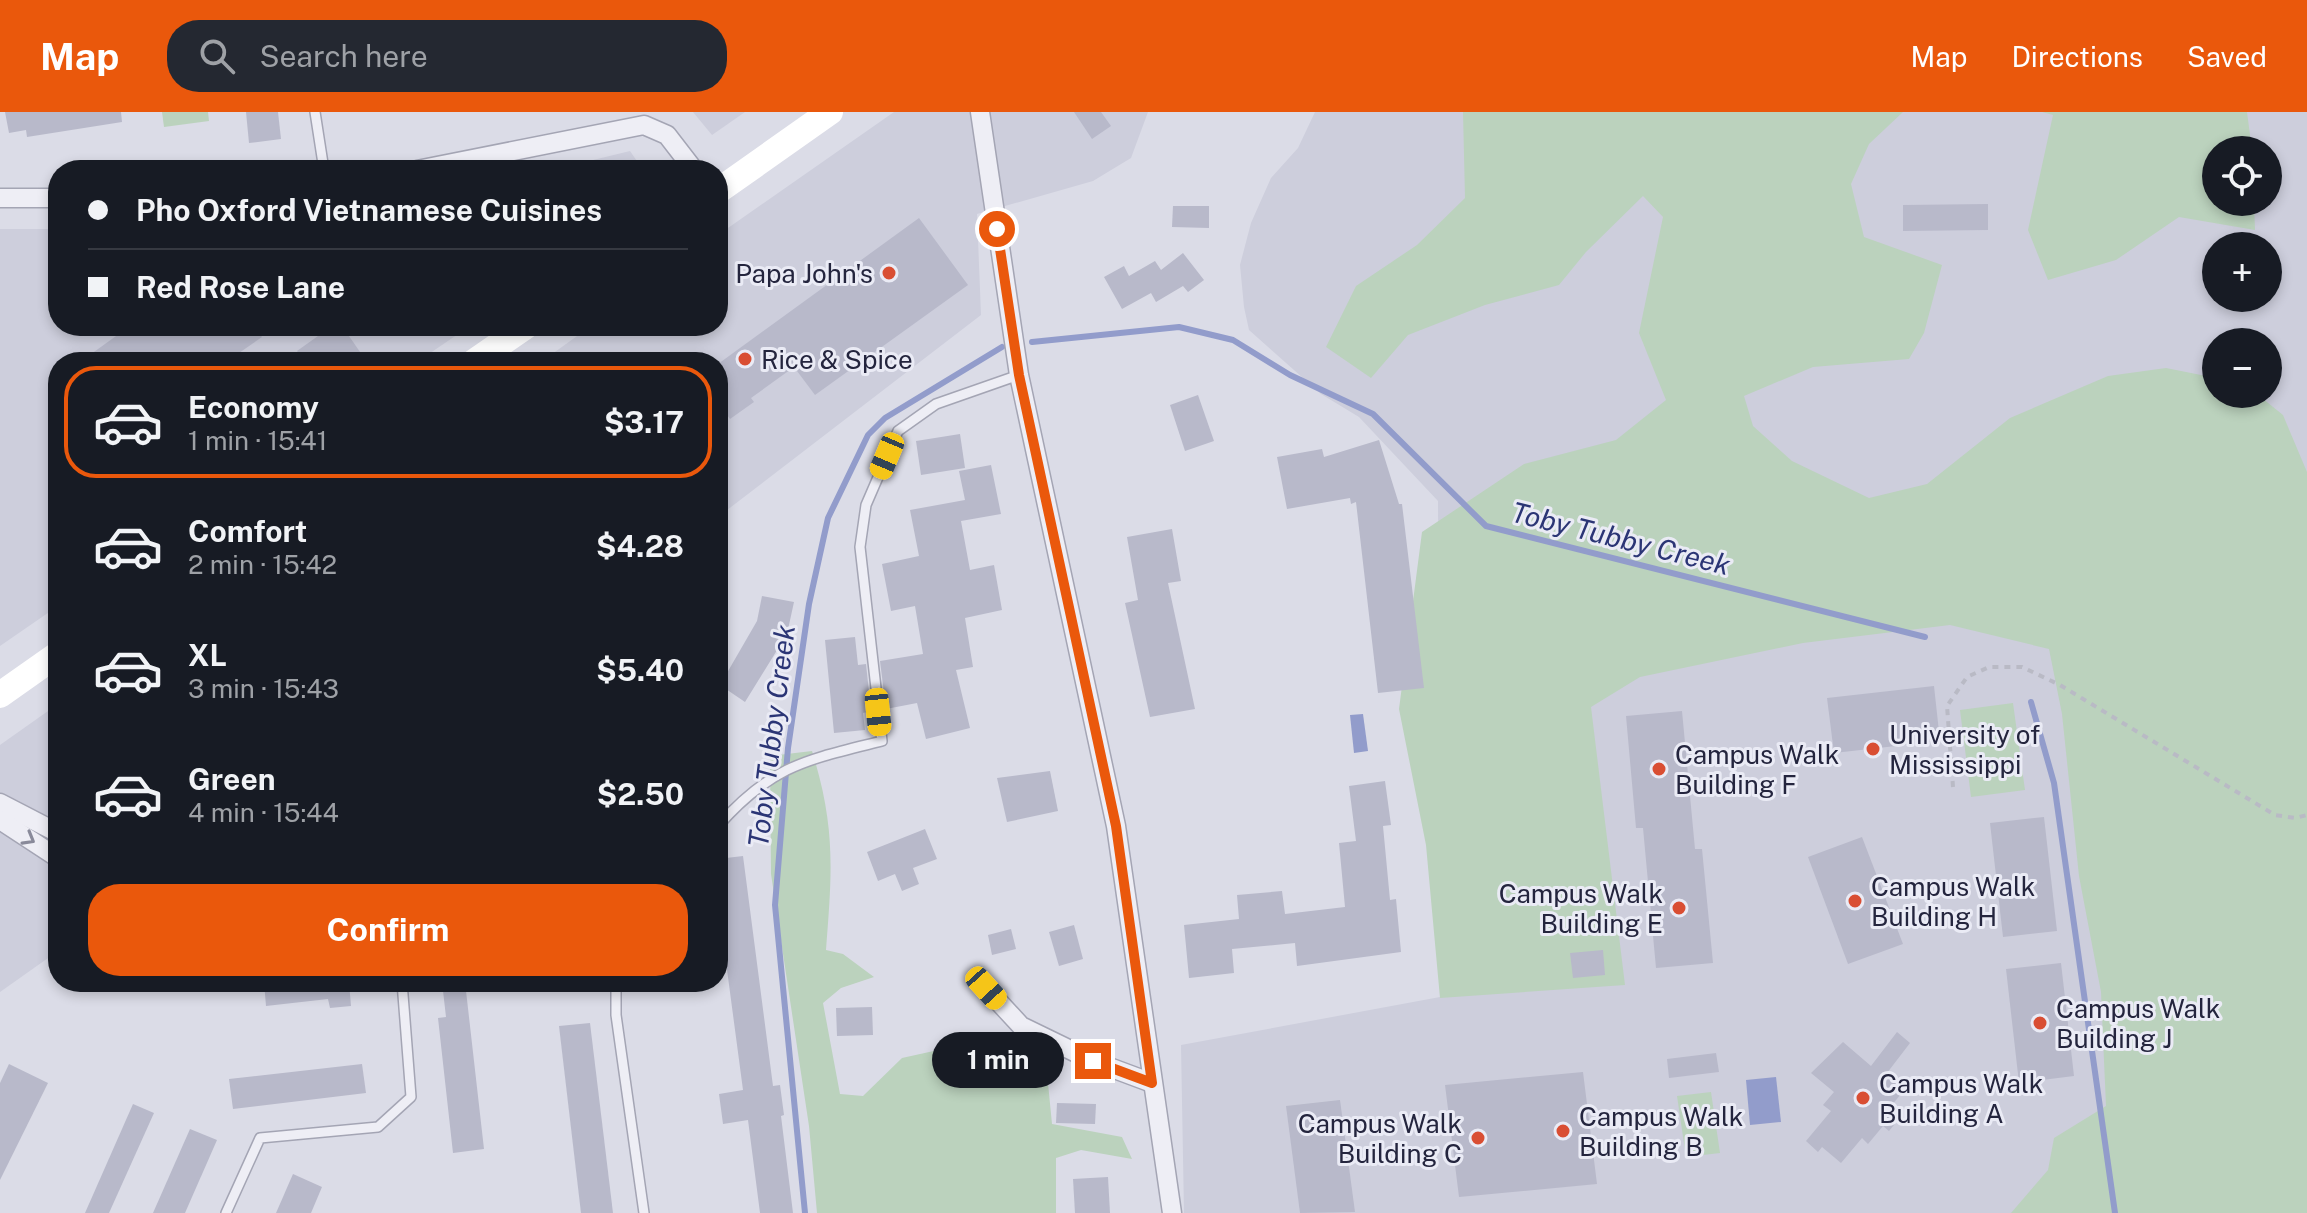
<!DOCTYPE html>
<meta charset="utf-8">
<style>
:root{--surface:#171b24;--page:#242831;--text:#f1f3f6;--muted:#9ea1a6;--line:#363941;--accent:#ea580c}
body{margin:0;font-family:"Public Sans",sans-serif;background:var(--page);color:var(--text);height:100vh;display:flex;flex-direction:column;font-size:30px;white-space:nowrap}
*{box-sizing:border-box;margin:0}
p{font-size:26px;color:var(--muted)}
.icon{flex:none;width:44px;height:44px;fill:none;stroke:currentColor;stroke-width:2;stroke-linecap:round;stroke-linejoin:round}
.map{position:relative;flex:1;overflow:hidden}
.panel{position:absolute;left:48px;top:240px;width:680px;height:640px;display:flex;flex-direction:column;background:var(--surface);border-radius:32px;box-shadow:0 4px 12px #0003}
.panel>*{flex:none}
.hud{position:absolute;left:48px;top:48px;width:680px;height:176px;border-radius:32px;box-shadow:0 4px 12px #0003;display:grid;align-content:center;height:176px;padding:0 40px;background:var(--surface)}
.controls{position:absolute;left:2202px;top:24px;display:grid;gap:16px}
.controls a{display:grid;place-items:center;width:80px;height:80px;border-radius:50%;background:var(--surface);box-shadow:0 4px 12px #0003;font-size:40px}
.end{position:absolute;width:36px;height:36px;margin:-18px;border:10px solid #ea580c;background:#fff;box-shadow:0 0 0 4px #fff}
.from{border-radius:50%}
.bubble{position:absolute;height:56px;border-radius:28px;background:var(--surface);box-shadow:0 4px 12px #0003;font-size:26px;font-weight:700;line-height:56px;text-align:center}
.car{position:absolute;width:24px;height:48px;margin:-24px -12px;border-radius:10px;box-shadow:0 0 6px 2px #0007;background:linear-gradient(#f5c518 24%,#345 0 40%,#f5c518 0 76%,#345 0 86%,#f5c518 0)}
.hud b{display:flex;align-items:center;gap:28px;height:76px;font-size:30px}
.hud b+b{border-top:2px solid var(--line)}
.hud i{width:20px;height:20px;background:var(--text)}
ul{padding:14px 0 0;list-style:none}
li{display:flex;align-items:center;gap:24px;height:112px;margin:0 16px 12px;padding:0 24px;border:4px solid transparent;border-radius:32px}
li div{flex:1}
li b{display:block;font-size:30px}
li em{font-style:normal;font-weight:700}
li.on{border-color:var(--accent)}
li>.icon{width:72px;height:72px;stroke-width:1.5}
.primary-button{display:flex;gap:16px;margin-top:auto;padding:16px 40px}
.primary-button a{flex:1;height:92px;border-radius:32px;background:var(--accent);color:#fff;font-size:32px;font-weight:700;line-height:92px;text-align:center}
header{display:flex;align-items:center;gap:48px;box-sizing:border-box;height:112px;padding:0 40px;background:var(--accent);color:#fff}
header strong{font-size:38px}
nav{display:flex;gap:44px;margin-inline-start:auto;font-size:28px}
.search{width:560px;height:72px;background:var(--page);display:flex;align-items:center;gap:20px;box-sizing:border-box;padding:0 28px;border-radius:32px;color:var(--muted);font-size:30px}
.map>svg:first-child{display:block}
.built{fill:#cdcedc;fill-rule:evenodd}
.green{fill:#bbd2bd}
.water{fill:#929ccb}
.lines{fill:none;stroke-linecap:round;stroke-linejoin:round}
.stream{stroke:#929ccb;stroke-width:6}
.building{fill:#b8b9ca}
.service-casing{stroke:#a4a5b4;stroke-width:12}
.minor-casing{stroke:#a4a5b4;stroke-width:21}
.path{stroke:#b9bac5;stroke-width:4;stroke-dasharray:6 6;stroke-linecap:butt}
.service{stroke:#eeeef5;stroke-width:9}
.minor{stroke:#eeeef5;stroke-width:18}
.secondary{stroke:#fff;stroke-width:26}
.oneway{stroke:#898a9a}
.route{stroke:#ea580c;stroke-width:10}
.poi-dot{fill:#d94e33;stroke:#eaebf5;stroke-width:3}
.labels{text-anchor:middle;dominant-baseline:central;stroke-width:6;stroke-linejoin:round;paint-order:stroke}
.poi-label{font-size:26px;fill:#24253e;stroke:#eaebf5;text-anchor:start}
.water-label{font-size:28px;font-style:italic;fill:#2b3575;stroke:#eaebf5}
</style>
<header>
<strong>Map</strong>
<div class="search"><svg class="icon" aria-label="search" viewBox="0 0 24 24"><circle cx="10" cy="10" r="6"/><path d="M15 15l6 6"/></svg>Search here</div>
<nav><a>Map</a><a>Directions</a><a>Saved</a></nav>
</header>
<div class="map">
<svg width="2307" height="1101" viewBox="0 0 2307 1101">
<rect width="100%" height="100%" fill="#dbdce7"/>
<g class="built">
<path d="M693,0H745L712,23Z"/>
<path d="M894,0H1148L1131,46L1093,69L977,102L981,203L718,405V250H541L591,214H718V123Z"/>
<path d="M1315,0H2307V1101H1184L1181,933L1440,885L1438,389L1359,305L1321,282L1249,218L1244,195L1240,153L1251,111L1271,66L1298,36ZM2216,38H2268V90H2216ZM2216,134H2268V186H2216ZM2216,230H2268V282H2216Z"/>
<path d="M630,39L643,58H552Z"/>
<path d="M0,117H58V214H470L417,250H58V494L0,534Z"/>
<path d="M58,592V839L0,880V633Z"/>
</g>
<g class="green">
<path d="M162,0H208L209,9L164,15Z"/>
<path d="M1463,0H1903L1869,32L1851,72L1864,125L1942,153L1924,221L1909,247L1813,255L1744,284L1753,314L1792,349L1869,386L1927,372L2010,306L2108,264L2166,256L2216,266V282H2257L2283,303L2307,360V1101H2011L2048,1058L2054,1026L2106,994L2101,880L2079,764L2062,602L2049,537L1950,513L1803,531L1640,565L1591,595L1625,873L1440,886L1426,733L1399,597L1422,420L1524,352L1616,328L1666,288L1639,221L1663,105L1643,84L1586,140L1559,173L1485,193L1408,223L1371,266L1326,235L1356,174L1417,133L1465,86Z"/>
<path d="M2042,0H2247L2252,38H2216V90H2254L2255,118L2179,105L2116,148L2048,168L2028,118L2053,3Z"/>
<path d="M2013,591L2025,678L1971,685L1960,598Z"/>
<path d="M812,639C836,716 832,760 826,838L843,842L874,865L841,876L823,891L840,982L863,984L902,946L1006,923L1047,961L1052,1012L1122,1025L1132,1047L1081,1038L1056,1046V1101H817L809,1014L771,762L770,644Z"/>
<path d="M1711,980L1720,1041L1686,1045L1677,984Z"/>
</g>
<g class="water">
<path d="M1363,602L1368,639L1354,641L1350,603Z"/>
<path d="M1776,965L1781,1010L1750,1013L1746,968Z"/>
</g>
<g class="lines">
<g class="stream">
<path d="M1032,230L1179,215L1233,228L1290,263L1373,302L1486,414L1925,525"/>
<path d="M2031,590L2054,671L2115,1101"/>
<path d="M805,1101L775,793L788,636L809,492L828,406L868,323L885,306L1002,235"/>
</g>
</g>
<g class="building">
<path d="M5,0H121L122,10L27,25L26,18L9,21Z"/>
<path d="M246,0H278L281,27L249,31Z"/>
<path d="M1074,0H1101L1111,14L1092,27Z"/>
<path d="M1988,92V118L1903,119V93Z"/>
<path d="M1173,94H1209V116L1172,115Z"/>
<path d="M919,106L968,173L815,283L794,255L751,286L754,290L730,307L718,290V252Z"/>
<path d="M1183,141L1204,168L1188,180L1183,174L1156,190L1151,181L1122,197L1104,165L1124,154L1129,164L1155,149L1161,158Z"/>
<path d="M130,214H254L262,225L226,250H80Z"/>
<path d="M332,214H342L367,250H305L297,239Z"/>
<path d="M1198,283L1214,329L1185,339L1170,293Z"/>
<path d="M960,322L965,356L921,363L916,329Z"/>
<path d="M1379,328L1399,392H1402L1424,576L1378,581L1356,390L1351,392L1350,386L1287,397L1277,345L1322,337L1324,345Z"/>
<path d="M991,353L1001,402L961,409L970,458L994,453L1002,498L965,506L973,555L956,558L970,616L926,627L917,591L886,597L880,549L923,542L915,494L891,499L882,452L919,444L910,398L965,388L959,359Z"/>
<path d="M1172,417L1181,469L1168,471L1195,597L1150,605L1125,491L1138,488L1127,425Z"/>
<path d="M762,484L794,490L787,522L745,590L720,573L757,509Z"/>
<path d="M855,525L858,553L866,552L871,599L863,601L865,618L834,621L825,528Z"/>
<path d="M1934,574L1940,629L1834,641L1827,586Z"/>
<path d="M1682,599L1695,737H1702L1713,851L1656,856L1643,716H1636L1626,604Z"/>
<path d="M1050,659L1058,699L1007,710L997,666Z"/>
<path d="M1385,669L1391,713L1383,714L1390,788L1396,787L1401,840L1297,854L1295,831L1232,837L1234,861L1189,866L1184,813L1239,807L1237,783L1282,779L1285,802L1345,795L1339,731L1356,729L1349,674Z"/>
<path d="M2044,705L2057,819L2003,825L1990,711Z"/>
<path d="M925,717L937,747L913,756L919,772L902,779L895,762L878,769L867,740Z"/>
<path d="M1862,725L1903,832L1848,852L1808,745Z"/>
<path d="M743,744L773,974L780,973L784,1003L781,1004L793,1101H760L748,1008L723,1012L719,982L743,978L718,790V747Z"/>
<path d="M1074,813L1083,847L1059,854L1049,820Z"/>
<path d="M1011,817L1016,837L992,843L988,823Z"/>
<path d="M1603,838L1605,863L1573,866L1570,841Z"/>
<path d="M2061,851L2074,964L2019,971L2006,857Z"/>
<path d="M264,870H349L351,894L330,896L328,887L266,894Z"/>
<path d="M442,870H465L484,1037L453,1041L438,906L446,905Z"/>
<path d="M872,895L873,923L837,924L836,896Z"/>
<path d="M590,911L613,1101H581L559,914Z"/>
<path d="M1897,920L1910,931L1887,961L1905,977L1892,993L1903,1002L1889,1019L1883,1014L1868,1032L1862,1026L1841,1051L1822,1035L1818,1040L1806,1029L1831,999L1823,993L1834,980L1811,961L1843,930L1871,954Z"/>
<path d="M1716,941L1719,960L1669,966L1667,947Z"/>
<path d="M9,952L48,971L0,1068V971Z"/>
<path d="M362,952L366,981L233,997L229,967Z"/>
<path d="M1583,960L1597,1072L1459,1085L1445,973Z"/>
<path d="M1340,988L1355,1100L1300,1101L1286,994Z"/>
<path d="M1057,991L1096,992L1095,1012L1056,1011Z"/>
<path d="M133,992L154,1001L109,1101H85Z"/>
<path d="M190,1017L217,1028L185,1101H153Z"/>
<path d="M293,1062L322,1075L311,1101H276Z"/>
<path d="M1108,1065L1110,1101H1075L1073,1067Z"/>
</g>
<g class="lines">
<g class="service-casing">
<g id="service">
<path d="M315,0L324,58"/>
<path d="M718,714C772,653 806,648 882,629L860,435L866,393L898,319L936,292L1019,263"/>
<path d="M616,870V903L644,1101"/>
<path d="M226,1101L260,1026L378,1015L411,985L402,870"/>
</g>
</g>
<g class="minor-casing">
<g id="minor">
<path d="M980,0L1019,263L1116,714L1172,1101"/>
<path d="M417,58L644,13L667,23L694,58"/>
<path d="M0,86H58"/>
<path d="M0,691L58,721"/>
<path d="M0,708L58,746"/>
<path d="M986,876L1021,914L1093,949L1152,971"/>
</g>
</g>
<path class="path" d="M1953,675L1947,594L1967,565L1989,555H2022L2060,573L2275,703L2295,706L2307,703"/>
<use href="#service" class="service"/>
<use href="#minor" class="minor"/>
<g class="secondary">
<path d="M718,79L830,0"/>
<path d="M474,250L526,214"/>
<path d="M0,583L58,542"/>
</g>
</g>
<defs><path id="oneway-chevron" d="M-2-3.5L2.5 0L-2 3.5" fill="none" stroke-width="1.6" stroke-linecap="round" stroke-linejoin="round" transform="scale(2)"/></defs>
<use class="oneway" href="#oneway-chevron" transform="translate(29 727) rotate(30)"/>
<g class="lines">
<path class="route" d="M997,117L1019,263L1116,714L1152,971L1093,949"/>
</g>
<g class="poi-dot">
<circle cx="889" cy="161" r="8"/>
<circle cx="745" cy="247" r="8"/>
<circle cx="1873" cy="637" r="8"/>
<circle cx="1659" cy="657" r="8"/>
<circle cx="1855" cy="789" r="8"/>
<circle cx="1679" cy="796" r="8"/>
<circle cx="2040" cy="911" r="8"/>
<circle cx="1863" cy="986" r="8"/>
<circle cx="1563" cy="1019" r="8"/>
<circle cx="1478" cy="1026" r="8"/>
</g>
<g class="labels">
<g class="poi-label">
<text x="873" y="161" text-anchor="end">Papa John's</text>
<text x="761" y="247">Rice &amp; Spice</text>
<text x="1889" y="622">University of<tspan x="1889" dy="30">Mississippi</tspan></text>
<text x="1675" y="642">Campus Walk<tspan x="1675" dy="30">Building F</tspan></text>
<text x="1871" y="774">Campus Walk<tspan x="1871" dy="30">Building H</tspan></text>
<text x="1663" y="781" text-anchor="end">Campus Walk<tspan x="1663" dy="30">Building E</tspan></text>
<text x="2056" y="896">Campus Walk<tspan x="2056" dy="30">Building J</tspan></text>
<text x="1879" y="971">Campus Walk<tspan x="1879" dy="30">Building A</tspan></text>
<text x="1579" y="1004">Campus Walk<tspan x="1579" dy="30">Building B</tspan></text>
<text x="1462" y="1011" text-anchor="end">Campus Walk<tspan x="1462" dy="30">Building C</tspan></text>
</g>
<g class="water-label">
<text transform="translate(1621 426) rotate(14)">Toby Tubby Creek</text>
<text transform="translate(771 624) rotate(-83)">Toby Tubby Creek</text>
</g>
</g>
</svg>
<div class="controls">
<a><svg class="icon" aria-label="locate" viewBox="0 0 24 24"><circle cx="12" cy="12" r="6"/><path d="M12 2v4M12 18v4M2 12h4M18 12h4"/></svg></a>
<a>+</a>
<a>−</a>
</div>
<i class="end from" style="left:997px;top:117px"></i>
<i class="end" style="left:1093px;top:949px"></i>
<div class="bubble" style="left:932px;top:920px;width:132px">1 min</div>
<i class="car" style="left:887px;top:344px;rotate:203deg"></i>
<i class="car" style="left:878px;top:600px;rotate:174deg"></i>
<i class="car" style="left:986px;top:876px;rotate:138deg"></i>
<div class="hud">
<b><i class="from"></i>Pho Oxford Vietnamese Cuisines</b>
<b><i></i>Red Rose Lane</b>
</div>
<section class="panel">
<ul>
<li class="on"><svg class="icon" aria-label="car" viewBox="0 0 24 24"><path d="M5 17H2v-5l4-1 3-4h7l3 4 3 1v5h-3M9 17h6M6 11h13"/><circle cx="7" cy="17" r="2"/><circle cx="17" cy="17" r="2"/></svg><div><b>Economy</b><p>1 min · 15:41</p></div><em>$3.17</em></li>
<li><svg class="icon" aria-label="car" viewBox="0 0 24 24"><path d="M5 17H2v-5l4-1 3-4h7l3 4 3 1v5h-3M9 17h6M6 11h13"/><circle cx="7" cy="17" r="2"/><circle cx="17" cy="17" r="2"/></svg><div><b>Comfort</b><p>2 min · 15:42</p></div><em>$4.28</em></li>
<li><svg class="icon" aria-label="car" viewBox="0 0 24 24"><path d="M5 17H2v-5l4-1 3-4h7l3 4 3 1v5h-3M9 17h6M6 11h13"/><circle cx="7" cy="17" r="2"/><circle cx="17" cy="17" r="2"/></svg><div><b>XL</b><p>3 min · 15:43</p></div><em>$5.40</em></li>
<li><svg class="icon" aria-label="car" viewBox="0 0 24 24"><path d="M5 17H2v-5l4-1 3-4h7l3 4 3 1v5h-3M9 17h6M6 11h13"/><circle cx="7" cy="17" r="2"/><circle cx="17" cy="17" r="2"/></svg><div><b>Green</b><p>4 min · 15:44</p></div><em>$2.50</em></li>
</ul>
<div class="primary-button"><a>Confirm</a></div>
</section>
</div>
